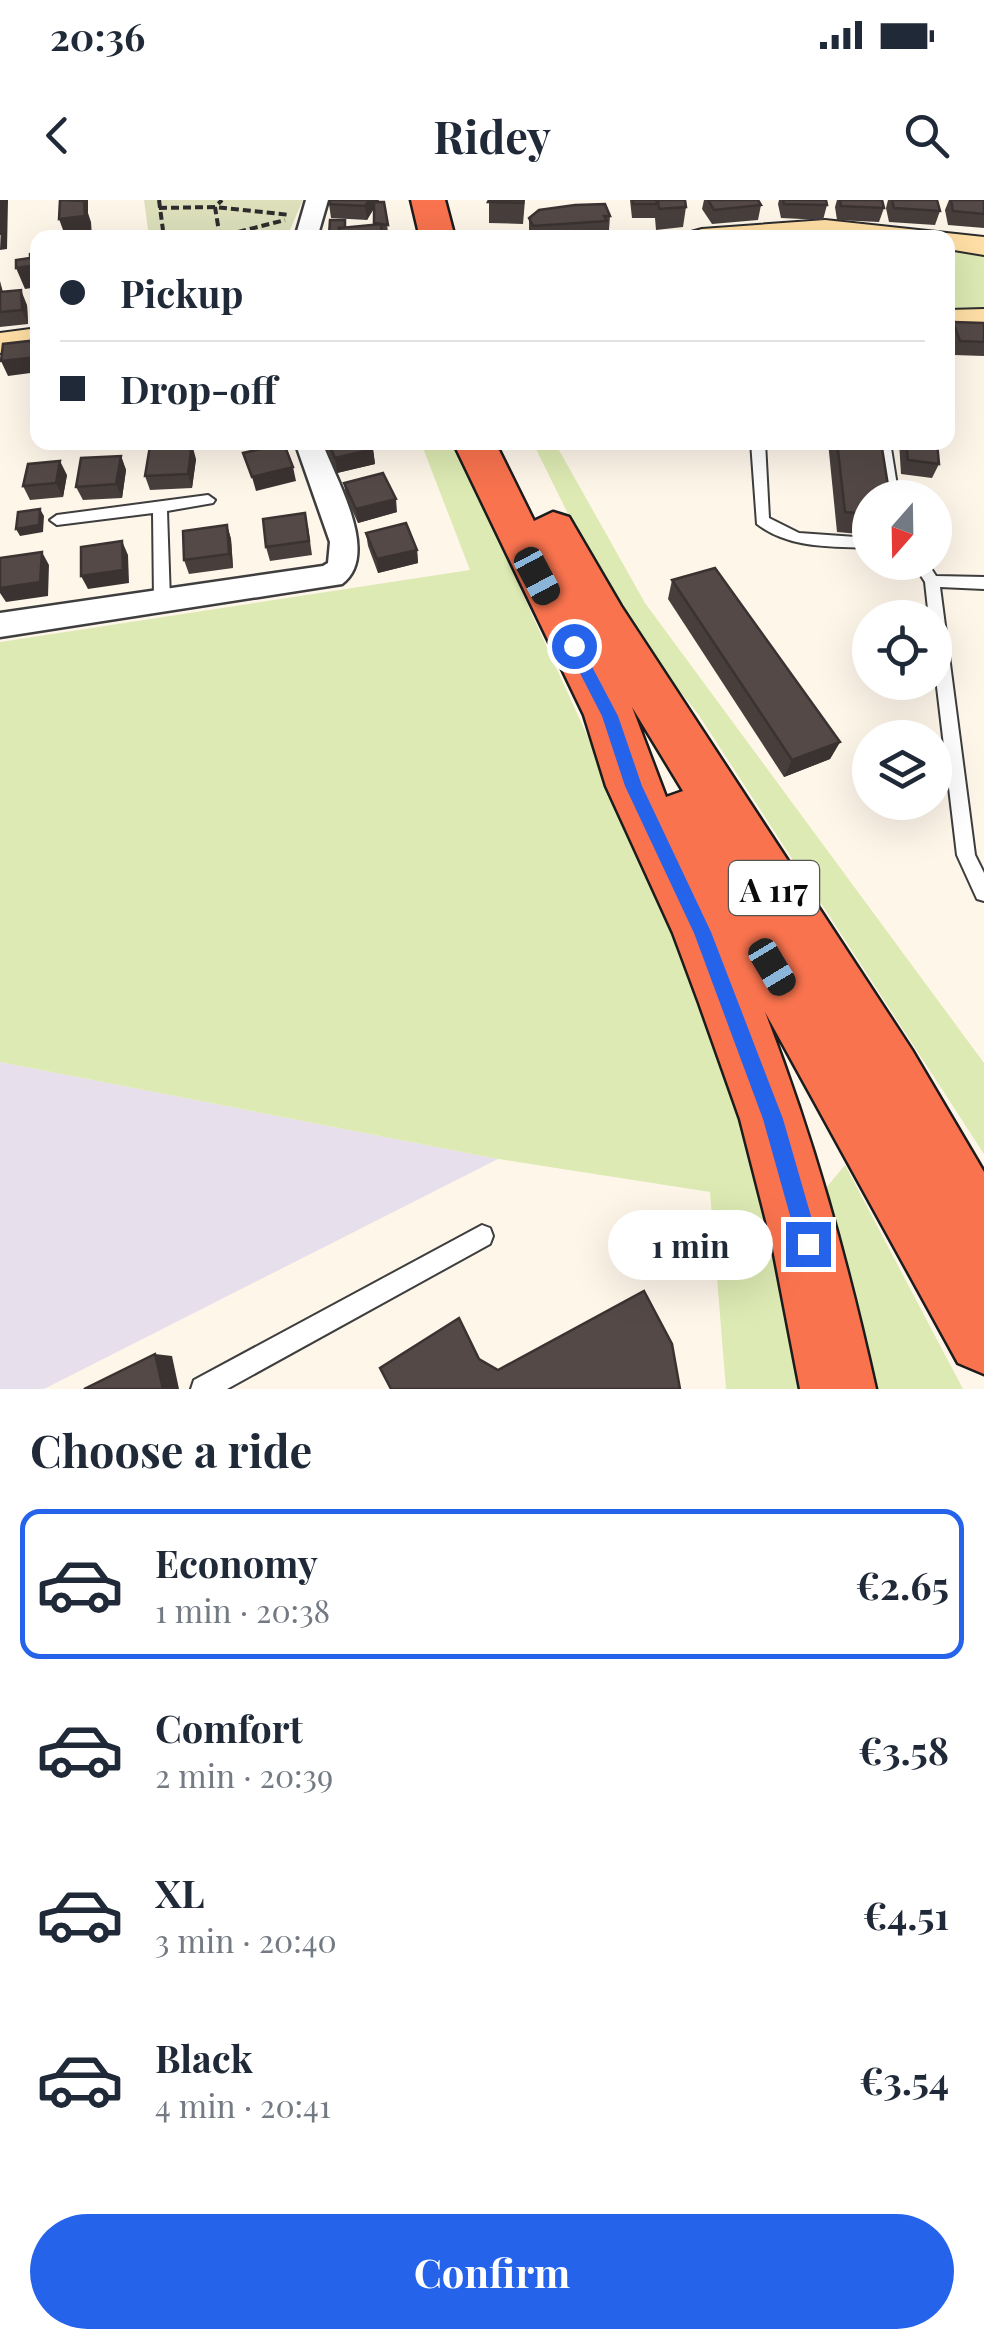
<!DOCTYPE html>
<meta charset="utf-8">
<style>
:root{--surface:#fff;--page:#f6f6f7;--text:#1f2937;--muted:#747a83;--line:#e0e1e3;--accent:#2563eb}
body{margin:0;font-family:"Playfair Display",serif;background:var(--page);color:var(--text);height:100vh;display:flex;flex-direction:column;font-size:38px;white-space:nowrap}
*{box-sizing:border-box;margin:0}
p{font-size:32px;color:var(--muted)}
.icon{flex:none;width:55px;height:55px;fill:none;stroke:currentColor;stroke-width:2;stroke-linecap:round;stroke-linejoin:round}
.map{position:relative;height:1189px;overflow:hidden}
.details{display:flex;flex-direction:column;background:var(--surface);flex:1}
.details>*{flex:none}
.banner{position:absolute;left:30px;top:30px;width:925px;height:220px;border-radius:20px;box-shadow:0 10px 40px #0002;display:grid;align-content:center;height:220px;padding:0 30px;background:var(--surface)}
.needle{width:65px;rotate:200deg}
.buttons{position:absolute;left:852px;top:280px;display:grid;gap:20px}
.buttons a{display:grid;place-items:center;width:100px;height:100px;border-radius:50%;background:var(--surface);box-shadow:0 10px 40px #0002;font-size:50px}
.end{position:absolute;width:45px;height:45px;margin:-22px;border:12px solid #2563eb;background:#fff;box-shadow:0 0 0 5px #fff}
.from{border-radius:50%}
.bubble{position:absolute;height:70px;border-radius:35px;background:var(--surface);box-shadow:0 10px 40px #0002;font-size:32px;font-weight:700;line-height:70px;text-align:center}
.car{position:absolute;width:30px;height:60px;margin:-30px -15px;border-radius:12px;box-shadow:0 0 8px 2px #0007;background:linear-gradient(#222 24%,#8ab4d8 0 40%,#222 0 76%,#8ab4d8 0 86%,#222 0)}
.banner b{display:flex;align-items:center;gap:35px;height:95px;font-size:38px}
.banner b+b{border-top:2px solid var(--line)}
.banner i{width:25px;height:25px;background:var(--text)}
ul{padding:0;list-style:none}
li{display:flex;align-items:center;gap:30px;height:150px;margin:0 20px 15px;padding:0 10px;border:5px solid transparent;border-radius:20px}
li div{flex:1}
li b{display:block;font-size:38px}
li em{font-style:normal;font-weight:700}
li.current{border-color:var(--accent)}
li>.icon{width:90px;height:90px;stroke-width:1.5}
h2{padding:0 30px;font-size:45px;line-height:120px}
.action{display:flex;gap:20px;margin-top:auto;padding:20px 30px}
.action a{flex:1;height:115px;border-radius:60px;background:var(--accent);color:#fff;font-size:40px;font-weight:700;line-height:115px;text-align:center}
.status{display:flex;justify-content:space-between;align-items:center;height:70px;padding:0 50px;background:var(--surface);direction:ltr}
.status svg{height:28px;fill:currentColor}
header{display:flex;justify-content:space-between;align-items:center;height:130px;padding:0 30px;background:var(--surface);font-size:45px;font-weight:700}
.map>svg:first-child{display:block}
.industrial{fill:#e7dfeb}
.green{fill:#ddeab3}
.cemetery{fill:#dde0bb}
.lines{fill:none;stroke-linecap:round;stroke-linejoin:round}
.lane-casing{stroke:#3e3e3e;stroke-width:4}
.street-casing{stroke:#3e3e3e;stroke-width:5}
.secondary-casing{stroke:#2d2d2d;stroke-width:4}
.highway-casing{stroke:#1c1c1c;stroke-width:5}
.path{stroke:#2d2d2d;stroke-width:4;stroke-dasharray:8 4;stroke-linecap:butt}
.lane{fill:#fff;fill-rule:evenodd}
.street{fill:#fff;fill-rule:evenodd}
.secondary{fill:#ffdfa5;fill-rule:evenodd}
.highway{fill:#f9734e;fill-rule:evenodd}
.wall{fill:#483f3d}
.shaded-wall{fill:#3b3332}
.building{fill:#544947;stroke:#3b3332;stroke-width:2.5}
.route{fill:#2563eb}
.labels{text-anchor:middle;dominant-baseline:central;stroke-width:10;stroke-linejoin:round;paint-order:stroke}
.shield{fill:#fff;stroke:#545454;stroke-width:2.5}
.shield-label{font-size:32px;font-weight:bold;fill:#0b0b0b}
</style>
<div class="status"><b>20:36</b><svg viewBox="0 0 49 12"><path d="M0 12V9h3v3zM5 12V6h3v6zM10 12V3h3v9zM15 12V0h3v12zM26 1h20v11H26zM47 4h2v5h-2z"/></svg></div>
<header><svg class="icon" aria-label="back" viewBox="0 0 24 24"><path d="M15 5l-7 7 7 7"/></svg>Ridey<svg class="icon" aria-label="search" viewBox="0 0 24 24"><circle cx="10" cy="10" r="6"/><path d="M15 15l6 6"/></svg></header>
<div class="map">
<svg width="984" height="1189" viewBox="0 0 984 1189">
<rect width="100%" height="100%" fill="#fff6ea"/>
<path class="industrial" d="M0,862L498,959L44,1189H0Z"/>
<g class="green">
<path d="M948,44L984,51V115H948Z"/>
<path d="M421,243H454L677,733L776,1020L797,1189H726L710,992L498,959L0,862V442L470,370Z"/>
<path d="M533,243H555L645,403L984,863V954L698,514L616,411Z"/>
<path d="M845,965L963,1189H878L825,989Z"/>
</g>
<path class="cemetery" d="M144,0H303L290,30L291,38L149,37Z"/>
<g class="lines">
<g class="lane-casing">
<g id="lane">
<path d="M751,242H765L769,318L799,333L870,338V348C830,346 790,349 757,324Z"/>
<path d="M876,242H890L899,298H885Z"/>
<path d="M208,295L215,300L213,303L167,311L170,400L162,406L154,400L153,313L57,325L50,320L57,315Z"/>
<path d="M912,362H927L936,376L984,377V389L940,387L975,655L984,673V701L977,699L957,655L935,470V418H929L925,382Z"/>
<path d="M482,1025L490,1028L493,1036L490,1044L227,1189H191L194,1180Z"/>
</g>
</g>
<g class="street-casing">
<g id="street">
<path d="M306,0H328L317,38H295Z"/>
<path d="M295,242H322C336,280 381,355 342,384L0,437V413L323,366L328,363L330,342Z"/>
</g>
</g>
<g class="secondary-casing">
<g id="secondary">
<path d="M825,20L984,37V55L948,49V38H687L691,32L702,29Z"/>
<path d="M984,109V129L948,130V110Z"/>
<path d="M38,128V148L0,153V133Z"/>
</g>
</g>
<g class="highway-casing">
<g id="highway">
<path d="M411,0H445L455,38H420Z"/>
<path d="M453,242H495L534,321L553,312L569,317L621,406L912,850L984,972V1174L958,1163L765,812C814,940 846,1055 876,1189H800L772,1044L740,919L699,803L673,733L606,586L584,515ZM632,507L683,591L666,597Z"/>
</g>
</g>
<g class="path">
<path d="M159,0L164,38"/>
<path d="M159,8L215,7L290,15"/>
<path d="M215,38L285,20"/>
<path d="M220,38L215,7L222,0"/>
</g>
<use href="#lane" class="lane"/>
<use href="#street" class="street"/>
<use href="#secondary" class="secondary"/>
<use href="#highway" class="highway"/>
</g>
<g class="wall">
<path d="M331,0H379L377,2H384L388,32L382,31L383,38H329L330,20L346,28L375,25L374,8L367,20L331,18L329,4Z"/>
<path d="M489,0H525L523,24L489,23Z"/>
<path d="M630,0H685L686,7L683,27L656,30L655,18H632Z"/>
<path d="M704,0H758L761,5L758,20L712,24L702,9Z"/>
<path d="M779,0H826L827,5L823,20L781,18L778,4Z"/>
<path d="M837,0H882L884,8L879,22L837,20L835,7Z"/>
<path d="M888,0H937L940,11L935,25L889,22L886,8Z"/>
<path d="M949,0H984V28L948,25L945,10Z"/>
<path d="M610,16L609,30H606V35L531,38L529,32V18Z"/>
<path d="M0,81L3,92L27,105L28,124L0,127Z"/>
<path d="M953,122L984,123V156L954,155L948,139V134Z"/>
<path d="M326,242H370L373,249L375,264L337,273L327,249Z"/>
<path d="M828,242H881L870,298V335L837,332Z"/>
<path d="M899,242H937L939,264L932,278L901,274Z"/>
<path d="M121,256L126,270L122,298L83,300L76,287Z"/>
<path d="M196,259L192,288L150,290L145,276Z"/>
<path d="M67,275L63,297L30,300L23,286Z"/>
<path d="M344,283L397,312L358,323L346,297Z"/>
<path d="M227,325L231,339L233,368L189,374L184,360Z"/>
<path d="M308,327L312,355L270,361L266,347Z"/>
<path d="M366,333L417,350L418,363L378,373L368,346Z"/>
<path d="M672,380L840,542L830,559L784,577L668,399Z"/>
</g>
<g class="shaded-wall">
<path d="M2,0H8L7,49L0,50Z"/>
<path d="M81,0H88V13L91,22L92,37L66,38L59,19Z"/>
<path d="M369,0H379L367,20L365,6Z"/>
<path d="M38,65V87L25,89L16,68Z"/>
<path d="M21,90L27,105L28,124L22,110Z"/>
<path d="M38,157V172L8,176L1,161Z"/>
<path d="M239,242H267L240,248Z"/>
<path d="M192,244L196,259L192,288L188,274Z"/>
<path d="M373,249L375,264L337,273L335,258Z"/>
<path d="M121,256L126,270L122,298L116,284Z"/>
<path d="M60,261L67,275L63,297L56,283Z"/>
<path d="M293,267L296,281L256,291L252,277Z"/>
<path d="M396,299L397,312L358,323L356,309Z"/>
<path d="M40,309L44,316L43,332L20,336L16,329Z"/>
<path d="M227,325L231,339L233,368L229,354Z"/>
<path d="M122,341L128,355L129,383L88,389L81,376Z"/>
<path d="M417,350L418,363L378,373L377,359Z"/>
<path d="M42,352L49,365L48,396L6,402L0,393V388Z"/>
<path d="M840,542L830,559L784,577L792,560Z"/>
<path d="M155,1154L172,1156L179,1189H163Z"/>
</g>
<g class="building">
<path d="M0,0H2L0,35Z"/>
<path d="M60,0L84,1L85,16L59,19Z"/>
<path d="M331,0H369L365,6L329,4Z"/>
<path d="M489,0H523V3L488,2Z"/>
<path d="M633,0H656L657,4H633Z"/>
<path d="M658,0H685L686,7L659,9Z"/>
<path d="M708,0H758L761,5L714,10Z"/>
<path d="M783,0H826L827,5L784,4Z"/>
<path d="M840,0H882L884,8L841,6Z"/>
<path d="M892,0H937L940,11L894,8Z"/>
<path d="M951,0H984V14L953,11Z"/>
<path d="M374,2H384L388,25L374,23Z"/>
<path d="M605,4L610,16H604L607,21L533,26L529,18L539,10L575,5Z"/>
<path d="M330,20H345V28H339L340,35H329Z"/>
<path d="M381,24L382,38H341L339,28Z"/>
<path d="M147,33L149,38H137L136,35Z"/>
<path d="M38,53V65L16,68V60L30,58V54Z"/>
<path d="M0,87V92L21,90L22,110L0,112Z"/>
<path d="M953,122L984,123V142L960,141Z"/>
<path d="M38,140V157L1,161L3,144Z"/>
<path d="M328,242H370L373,249L335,258Z"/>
<path d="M837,242H881L890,298H870V314L845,312Z"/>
<path d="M906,242H937L939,264L908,260Z"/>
<path d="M192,244L188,274L145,276L150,246Z"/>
<path d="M284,244L293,267L252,277L243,253Z"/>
<path d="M121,256L116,284L76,287L81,258Z"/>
<path d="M60,261L56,283L23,286L28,264Z"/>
<path d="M383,273L396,299L356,309L344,283Z"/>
<path d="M40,309L39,325L16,329L18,312Z"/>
<path d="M305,313L309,341L266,347L263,319Z"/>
<path d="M406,323L417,350L377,359L366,333Z"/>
<path d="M227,325L229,354L184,360L183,331Z"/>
<path d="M122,341L123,370L81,376V347Z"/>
<path d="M42,352L40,382L0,388V358Z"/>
<path d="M715,368L840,542L792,560L672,380Z"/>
<path d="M644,1091L672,1144L680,1189H391L380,1168L459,1118L479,1159L498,1170Z"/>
<path d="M155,1154L163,1189H84Z"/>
</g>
<path class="route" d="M574,440L579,442L618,516L642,586L711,732L783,919L819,1044L816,1051L808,1054L801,1051L798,1044L763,919L694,733L625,586L602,516L566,446Z"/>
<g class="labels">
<rect class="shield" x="729" y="661" width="90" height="54" rx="8"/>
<g class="shield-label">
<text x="774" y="688">A 117</text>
</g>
</g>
</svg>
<div class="buttons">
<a><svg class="needle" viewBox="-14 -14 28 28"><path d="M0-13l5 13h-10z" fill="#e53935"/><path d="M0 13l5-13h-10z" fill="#747a83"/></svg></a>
<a><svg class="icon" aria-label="locate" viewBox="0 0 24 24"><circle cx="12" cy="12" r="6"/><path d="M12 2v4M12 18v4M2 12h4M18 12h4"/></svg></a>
<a><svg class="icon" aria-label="layers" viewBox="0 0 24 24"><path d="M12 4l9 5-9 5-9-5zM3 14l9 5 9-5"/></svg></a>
</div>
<i class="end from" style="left:574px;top:446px"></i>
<i class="end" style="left:808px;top:1044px"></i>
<div class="bubble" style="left:608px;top:1010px;width:165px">1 min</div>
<i class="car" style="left:537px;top:376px;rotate:152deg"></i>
<i class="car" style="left:772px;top:767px;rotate:149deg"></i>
<div class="banner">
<b><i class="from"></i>Pickup</b>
<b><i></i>Drop-off</b>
</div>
</div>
<section class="details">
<h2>Choose a ride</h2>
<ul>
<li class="current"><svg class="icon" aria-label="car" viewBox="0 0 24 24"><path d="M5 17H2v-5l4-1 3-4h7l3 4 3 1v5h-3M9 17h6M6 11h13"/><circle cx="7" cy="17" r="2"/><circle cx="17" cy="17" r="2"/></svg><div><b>Economy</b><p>1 min · 20:38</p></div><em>€2.65</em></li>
<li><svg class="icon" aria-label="car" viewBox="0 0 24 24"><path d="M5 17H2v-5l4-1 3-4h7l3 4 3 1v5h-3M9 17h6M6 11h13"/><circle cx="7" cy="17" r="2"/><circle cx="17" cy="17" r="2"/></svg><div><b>Comfort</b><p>2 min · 20:39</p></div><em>€3.58</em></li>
<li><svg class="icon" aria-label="car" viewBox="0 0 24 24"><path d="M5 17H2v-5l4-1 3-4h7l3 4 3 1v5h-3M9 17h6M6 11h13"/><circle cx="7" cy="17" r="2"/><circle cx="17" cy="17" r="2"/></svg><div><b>XL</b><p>3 min · 20:40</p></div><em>€4.51</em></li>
<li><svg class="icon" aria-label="car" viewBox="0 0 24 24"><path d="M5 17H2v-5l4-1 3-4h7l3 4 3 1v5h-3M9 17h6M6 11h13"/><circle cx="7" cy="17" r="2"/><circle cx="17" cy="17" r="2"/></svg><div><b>Black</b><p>4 min · 20:41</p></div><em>€3.54</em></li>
</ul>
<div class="action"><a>Confirm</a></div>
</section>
